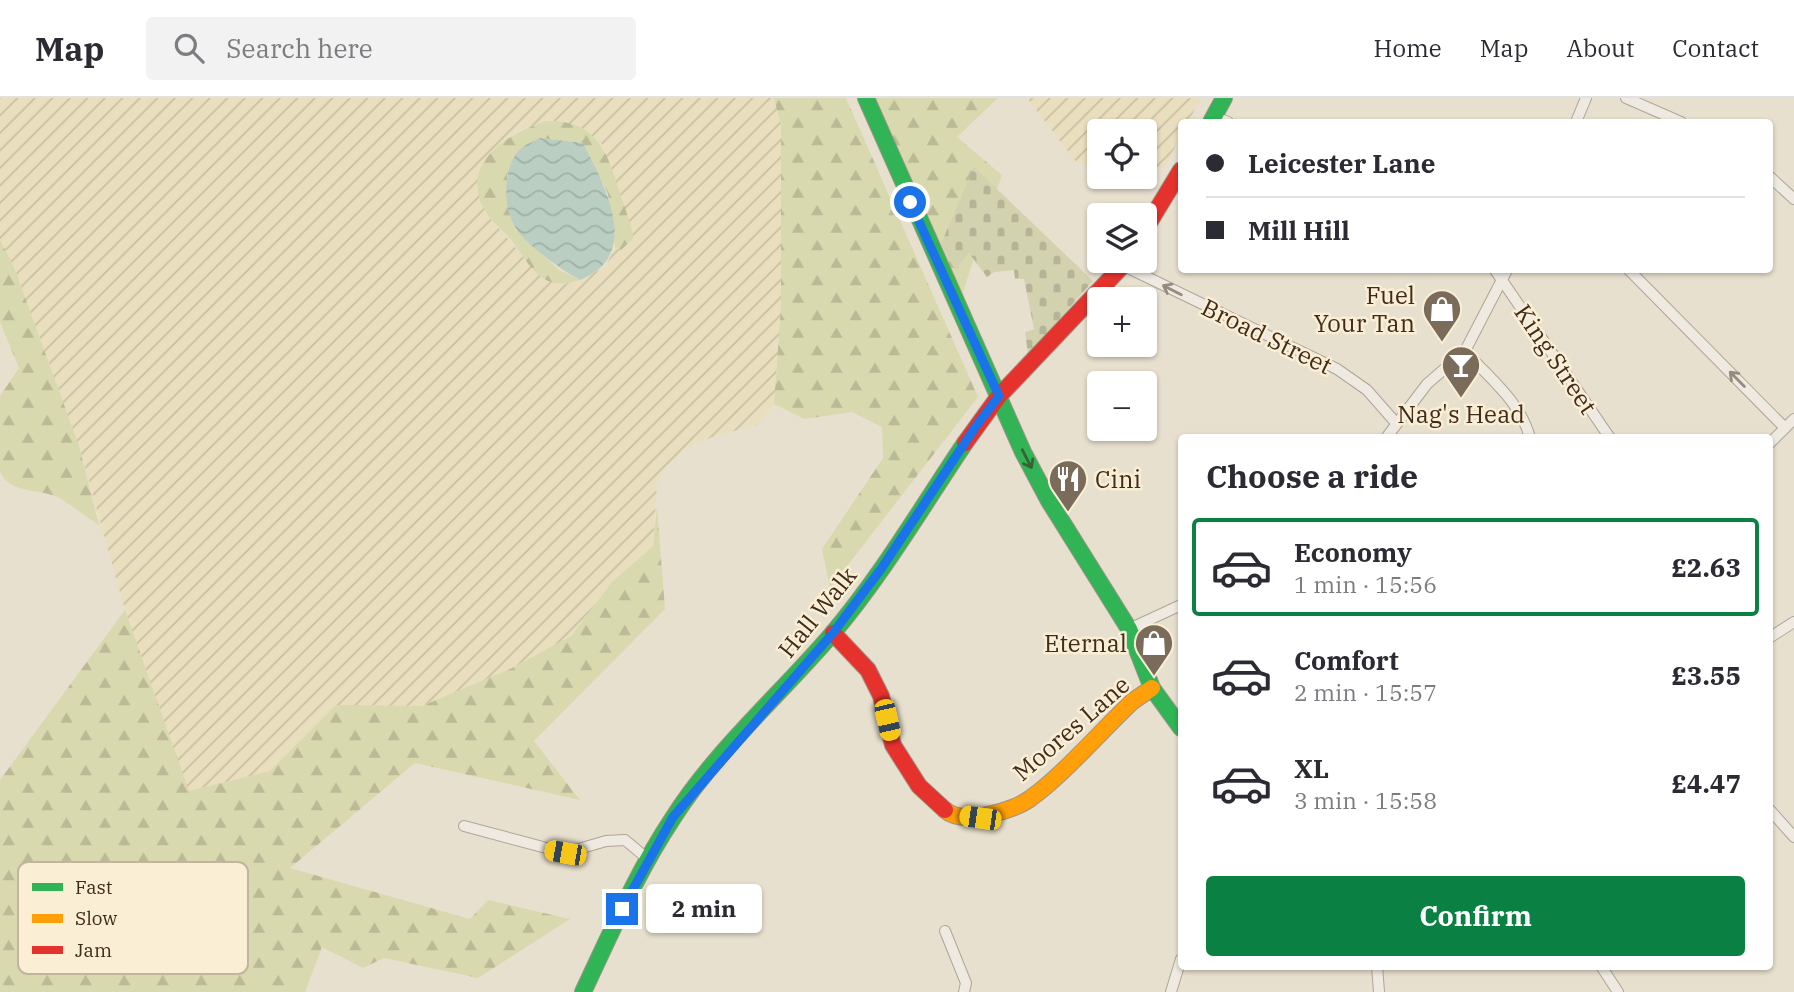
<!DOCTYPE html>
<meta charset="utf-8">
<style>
:root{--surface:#fff;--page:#f2f2f3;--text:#2b2b33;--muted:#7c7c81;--line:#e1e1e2;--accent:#0b8043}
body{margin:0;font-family:"IBM Plex Serif",serif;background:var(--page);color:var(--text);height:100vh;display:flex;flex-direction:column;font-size:26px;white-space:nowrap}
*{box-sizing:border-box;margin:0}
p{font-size:23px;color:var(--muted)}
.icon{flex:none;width:38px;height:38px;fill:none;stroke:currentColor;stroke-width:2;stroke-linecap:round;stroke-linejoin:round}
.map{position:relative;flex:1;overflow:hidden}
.panel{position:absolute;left:1178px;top:336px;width:595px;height:536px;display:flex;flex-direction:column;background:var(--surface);border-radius:7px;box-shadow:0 2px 5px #0004}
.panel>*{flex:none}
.hud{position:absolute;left:1178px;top:21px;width:595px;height:154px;border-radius:7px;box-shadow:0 2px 5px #0004;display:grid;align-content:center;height:154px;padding:0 28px;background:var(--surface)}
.fabs{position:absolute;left:1087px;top:21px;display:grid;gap:14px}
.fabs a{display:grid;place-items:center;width:70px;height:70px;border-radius:7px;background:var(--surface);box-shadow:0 2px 5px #0004;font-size:35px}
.end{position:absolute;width:32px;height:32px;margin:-16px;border:9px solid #1a73e8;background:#fff;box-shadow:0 0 0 4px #fff}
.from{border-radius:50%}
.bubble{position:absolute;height:49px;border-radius:7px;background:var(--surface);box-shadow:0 2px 5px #0004;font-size:23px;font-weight:700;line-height:49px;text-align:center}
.car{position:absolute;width:21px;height:42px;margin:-21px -10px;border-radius:9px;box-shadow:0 0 5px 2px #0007;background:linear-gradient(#f5c518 24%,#345 0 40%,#f5c518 0 76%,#345 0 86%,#f5c518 0)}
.hud b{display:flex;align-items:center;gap:24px;height:66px;font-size:26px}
.hud b+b{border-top:2px solid var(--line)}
.hud i{width:18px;height:18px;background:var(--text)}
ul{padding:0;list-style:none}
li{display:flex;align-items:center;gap:21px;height:98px;margin:0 14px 10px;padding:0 14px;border:4px solid transparent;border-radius:7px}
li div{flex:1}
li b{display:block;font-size:26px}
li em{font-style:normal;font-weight:700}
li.on{border-color:var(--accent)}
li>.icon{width:63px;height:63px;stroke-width:1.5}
h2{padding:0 28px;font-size:32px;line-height:84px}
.primary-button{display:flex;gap:14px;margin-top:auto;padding:14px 28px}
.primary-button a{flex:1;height:80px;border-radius:7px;background:var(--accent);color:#fff;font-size:28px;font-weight:700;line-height:80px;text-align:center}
header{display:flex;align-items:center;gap:42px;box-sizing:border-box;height:98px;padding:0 35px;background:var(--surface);border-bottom:2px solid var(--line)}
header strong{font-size:33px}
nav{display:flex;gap:38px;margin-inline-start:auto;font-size:24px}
.search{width:490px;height:63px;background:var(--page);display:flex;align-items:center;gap:18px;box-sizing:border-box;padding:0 24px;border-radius:7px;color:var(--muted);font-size:26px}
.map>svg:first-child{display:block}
.farmland{fill:url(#farmland-furrows);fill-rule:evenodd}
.forest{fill:url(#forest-firs)}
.cemetery{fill:url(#cemetery-stones)}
.water{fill:url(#water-waves)}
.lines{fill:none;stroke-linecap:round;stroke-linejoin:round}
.street-casing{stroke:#ada597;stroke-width:12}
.fast-casing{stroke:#9d9486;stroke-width:18}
.slow-casing{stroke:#9d9486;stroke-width:18}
.jam-casing{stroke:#9d9486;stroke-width:18}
.street{stroke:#efeae1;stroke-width:10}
.fast{stroke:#30b455;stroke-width:16}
.slow{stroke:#ff9f0a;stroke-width:16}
.jam{stroke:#e5322d;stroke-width:16}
.oneway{stroke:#978b7f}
.oneway2{stroke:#396233}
.route{stroke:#1a73e8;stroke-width:9}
.labels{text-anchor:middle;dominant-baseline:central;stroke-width:5;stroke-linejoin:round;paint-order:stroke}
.poi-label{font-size:24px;fill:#3f2c1d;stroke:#faeed4;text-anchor:end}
.street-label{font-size:24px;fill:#3f2c1d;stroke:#faeed4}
.key{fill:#faeed4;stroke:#c2b49d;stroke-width:2}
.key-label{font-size:19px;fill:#3f2c1d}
</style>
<header>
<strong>Map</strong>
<div class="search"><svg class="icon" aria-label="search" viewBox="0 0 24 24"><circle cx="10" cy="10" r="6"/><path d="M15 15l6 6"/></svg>Search here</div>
<nav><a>Home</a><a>Map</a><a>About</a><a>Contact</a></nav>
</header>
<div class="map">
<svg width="1794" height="894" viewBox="0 0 1794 894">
<defs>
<pattern id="farmland-furrows" width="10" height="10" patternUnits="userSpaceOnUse" patternTransform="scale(1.75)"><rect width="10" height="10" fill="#e9dfbe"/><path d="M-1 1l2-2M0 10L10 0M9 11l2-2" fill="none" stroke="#c9c0a3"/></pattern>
<pattern id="forest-firs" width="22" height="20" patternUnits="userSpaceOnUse" patternTransform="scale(1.75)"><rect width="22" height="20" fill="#d9d9af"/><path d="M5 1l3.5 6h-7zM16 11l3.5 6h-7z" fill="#bbba96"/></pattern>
<pattern id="cemetery-stones" width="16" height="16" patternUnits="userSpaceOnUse" patternTransform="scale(1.75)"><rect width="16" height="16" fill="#d3d2af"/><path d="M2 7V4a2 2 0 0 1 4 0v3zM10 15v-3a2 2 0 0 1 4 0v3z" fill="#b6b496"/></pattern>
<pattern id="water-waves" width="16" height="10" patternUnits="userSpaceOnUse" patternTransform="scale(1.75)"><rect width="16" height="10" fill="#bacec1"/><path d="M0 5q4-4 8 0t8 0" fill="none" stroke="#a1b1a5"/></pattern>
</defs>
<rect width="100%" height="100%" fill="#e8e0ce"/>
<g class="farmland">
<path d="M0,0H774L781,28V208L774,306L756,328L717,337L687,350L666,369L657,386L653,448L612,484L571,538L510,571L422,608L336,607L270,673L188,693L125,512L79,348L14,169L0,142ZM546,23H566L602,46L616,84L621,151L615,149L605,169L580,182L561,187L546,183L527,163L490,120L479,96L515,34Z"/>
<path d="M1027,0H1201L1188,24H1181V38L1164,70L1145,69L1144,33H1099V66L1077,65Z"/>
</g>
<g class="forest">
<path d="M774,0H846L978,299L830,490L822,451L883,360L882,329L852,314L804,321L774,306L781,208V28Z"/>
<path d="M874,0H998L957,39L1002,77L961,200Z"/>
<path d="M546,23C590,22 604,44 616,83C622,103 630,121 634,140L621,152L615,149L608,96L583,45L540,40L521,50L507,77V101L515,131L559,172L580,182C569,185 559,188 548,183C533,177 522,156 512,143C503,132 491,124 484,111C459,64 509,35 546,23Z"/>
<path d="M0,142L14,169L79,348L99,427C86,419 75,410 63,402C44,389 9,398 0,373V298L19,270L0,224Z"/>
<path d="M657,409L665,511L534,643L580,702L415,665L290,770L470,821L488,802L570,821L478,880L384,860L363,870L322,849L305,894H0V682L125,512L189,693L270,673L336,607L422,608L510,571L571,538L612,484L653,448Z"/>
</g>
<path class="cemetery" d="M974,69L1093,183L1028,256L1025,234L1034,231L1024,181H1015L1014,172L994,174L987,179L969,155L955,172L941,146Z"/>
<path class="water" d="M540,40L583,45C605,88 643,157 580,182C563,173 528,148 517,132C502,111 502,69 521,50C526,46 535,43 540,40Z"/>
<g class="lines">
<g class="street-casing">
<g id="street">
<path d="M1626,0L1681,24"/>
<path d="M1215,19L1228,24"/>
<path d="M1576,24L1586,0"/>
<path d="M1769,78L1794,101"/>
<path d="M1124,168L1337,271L1367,292L1396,325"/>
<path d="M1495,172L1610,340"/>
<path d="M1629,172L1785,330"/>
<path d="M1465,253C1489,280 1521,304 1530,340"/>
<path d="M1386,340L1427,286L1465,253L1507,172"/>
<path d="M1769,346L1794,321"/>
<path d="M1129,531L1181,507"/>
<path d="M1769,540L1794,524"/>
<path d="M1769,711L1794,739"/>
<path d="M464,728L565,755L606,743L625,742L649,762"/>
<path d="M945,833L966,885L964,894"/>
<path d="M1377,868L1379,894"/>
<path d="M1601,868L1618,894"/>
<path d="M1171,894L1181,861"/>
</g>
</g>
<g class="fast-casing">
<g id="fast">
<path d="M866,0L1023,354L1049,403L1129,531L1152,590L1181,630"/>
<path d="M1211,24L1224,0"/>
<path d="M583,894C611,835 637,774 673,720C716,652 780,597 832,536C882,477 922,409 965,345"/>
</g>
</g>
<g class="slow-casing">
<path id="slow" d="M945,712C963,728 1014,713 1031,700C1064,676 1102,632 1133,603L1152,590"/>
</g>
<g class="jam-casing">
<g id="jam">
<path d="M1144,133L1181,72"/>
<path d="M965,345L999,298L1127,163"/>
<path d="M833,535L868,572L881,598L893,647L919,688L945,712"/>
</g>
</g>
<use href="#street" class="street"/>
<use href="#fast" class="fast"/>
<use href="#slow" class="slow"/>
<use href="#jam" class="jam"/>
</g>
<defs><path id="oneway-shaft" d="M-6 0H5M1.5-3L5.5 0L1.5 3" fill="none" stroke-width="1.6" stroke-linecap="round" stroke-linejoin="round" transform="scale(1.75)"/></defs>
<g class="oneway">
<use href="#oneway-shaft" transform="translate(1172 192) rotate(-153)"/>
<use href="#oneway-shaft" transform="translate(1737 281) rotate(-135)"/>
</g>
<use class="oneway2" href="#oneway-shaft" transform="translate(1027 361) rotate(63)"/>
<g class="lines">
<path class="route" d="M622,811L673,719L833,535L881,471L976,328L999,298L910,104"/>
</g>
<defs>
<g id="shop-pin" transform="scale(2.0125)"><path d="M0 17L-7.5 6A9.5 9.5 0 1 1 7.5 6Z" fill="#7a6b5b" stroke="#faeed4"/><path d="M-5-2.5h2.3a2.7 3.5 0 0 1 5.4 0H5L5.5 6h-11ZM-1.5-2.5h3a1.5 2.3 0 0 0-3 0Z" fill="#fff"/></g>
<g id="bar-pin" transform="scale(2.0125)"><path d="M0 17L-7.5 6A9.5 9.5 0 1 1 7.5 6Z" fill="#7a6b5b" stroke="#faeed4"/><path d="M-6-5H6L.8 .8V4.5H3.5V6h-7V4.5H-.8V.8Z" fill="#fff"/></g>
<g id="restaurant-pin" transform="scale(2.0125)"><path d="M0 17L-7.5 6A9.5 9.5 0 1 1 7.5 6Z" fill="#7a6b5b" stroke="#faeed4"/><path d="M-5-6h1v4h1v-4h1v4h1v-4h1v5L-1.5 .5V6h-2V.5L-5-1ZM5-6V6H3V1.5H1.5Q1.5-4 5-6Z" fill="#fff"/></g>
</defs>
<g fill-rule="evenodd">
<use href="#shop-pin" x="1442" y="211"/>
<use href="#bar-pin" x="1461" y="267"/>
<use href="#restaurant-pin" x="1068" y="381"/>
<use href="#shop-pin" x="1154" y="545"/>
</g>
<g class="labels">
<g class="poi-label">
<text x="1415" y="197">Fuel<tspan x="1415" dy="28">Your Tan</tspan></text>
<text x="1461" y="316" text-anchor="middle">Nag's Head</text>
<text x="1095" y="381" text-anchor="start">Cini</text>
<text x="1127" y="545">Eternal</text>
</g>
<g class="street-label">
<text transform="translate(1267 238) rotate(26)">Broad Street</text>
<text transform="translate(1556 261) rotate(56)">King Street</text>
<text transform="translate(817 514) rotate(-51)">Hall Walk</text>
<text transform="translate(1071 630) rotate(-41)">Moores Lane</text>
</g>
</g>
<rect x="18" y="764" width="230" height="112" rx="10" class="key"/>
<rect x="32" y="785" width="31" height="8" fill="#30b455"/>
<rect x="32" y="816" width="31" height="9" fill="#ff9f0a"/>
<rect x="32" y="848" width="31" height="8" fill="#e5322d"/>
<g class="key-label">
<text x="75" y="796">Fast</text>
<text x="75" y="827">Slow</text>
<text x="75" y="859">Jam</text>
</g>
</svg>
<div class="fabs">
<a><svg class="icon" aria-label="locate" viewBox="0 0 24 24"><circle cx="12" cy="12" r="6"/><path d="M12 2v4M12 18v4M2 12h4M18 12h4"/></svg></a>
<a><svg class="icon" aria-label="layers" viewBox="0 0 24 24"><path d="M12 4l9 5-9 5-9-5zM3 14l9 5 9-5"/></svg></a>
<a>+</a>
<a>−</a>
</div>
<i class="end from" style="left:910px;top:104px"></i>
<i class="end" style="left:622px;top:811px"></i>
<div class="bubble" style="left:646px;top:786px;width:116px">2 min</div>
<i class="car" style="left:887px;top:622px;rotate:167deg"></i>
<i class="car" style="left:980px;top:720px;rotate:278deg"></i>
<i class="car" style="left:565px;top:755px;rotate:280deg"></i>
<div class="hud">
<b><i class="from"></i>Leicester Lane</b>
<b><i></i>Mill Hill</b>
</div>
<section class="panel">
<h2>Choose a ride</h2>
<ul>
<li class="on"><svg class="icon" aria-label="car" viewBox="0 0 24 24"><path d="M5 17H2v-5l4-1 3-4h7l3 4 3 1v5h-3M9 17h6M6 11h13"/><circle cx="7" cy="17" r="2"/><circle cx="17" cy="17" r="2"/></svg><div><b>Economy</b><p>1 min · 15:56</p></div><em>£2.63</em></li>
<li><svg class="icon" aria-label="car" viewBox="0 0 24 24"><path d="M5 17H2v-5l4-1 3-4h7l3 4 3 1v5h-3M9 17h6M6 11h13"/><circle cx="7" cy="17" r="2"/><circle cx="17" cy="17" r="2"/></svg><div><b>Comfort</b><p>2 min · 15:57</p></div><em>£3.55</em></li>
<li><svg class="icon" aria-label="car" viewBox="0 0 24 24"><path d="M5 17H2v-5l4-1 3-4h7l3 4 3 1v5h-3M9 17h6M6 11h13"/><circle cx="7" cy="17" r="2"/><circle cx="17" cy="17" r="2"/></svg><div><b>XL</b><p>3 min · 15:58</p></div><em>£4.47</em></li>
</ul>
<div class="primary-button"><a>Confirm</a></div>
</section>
</div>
